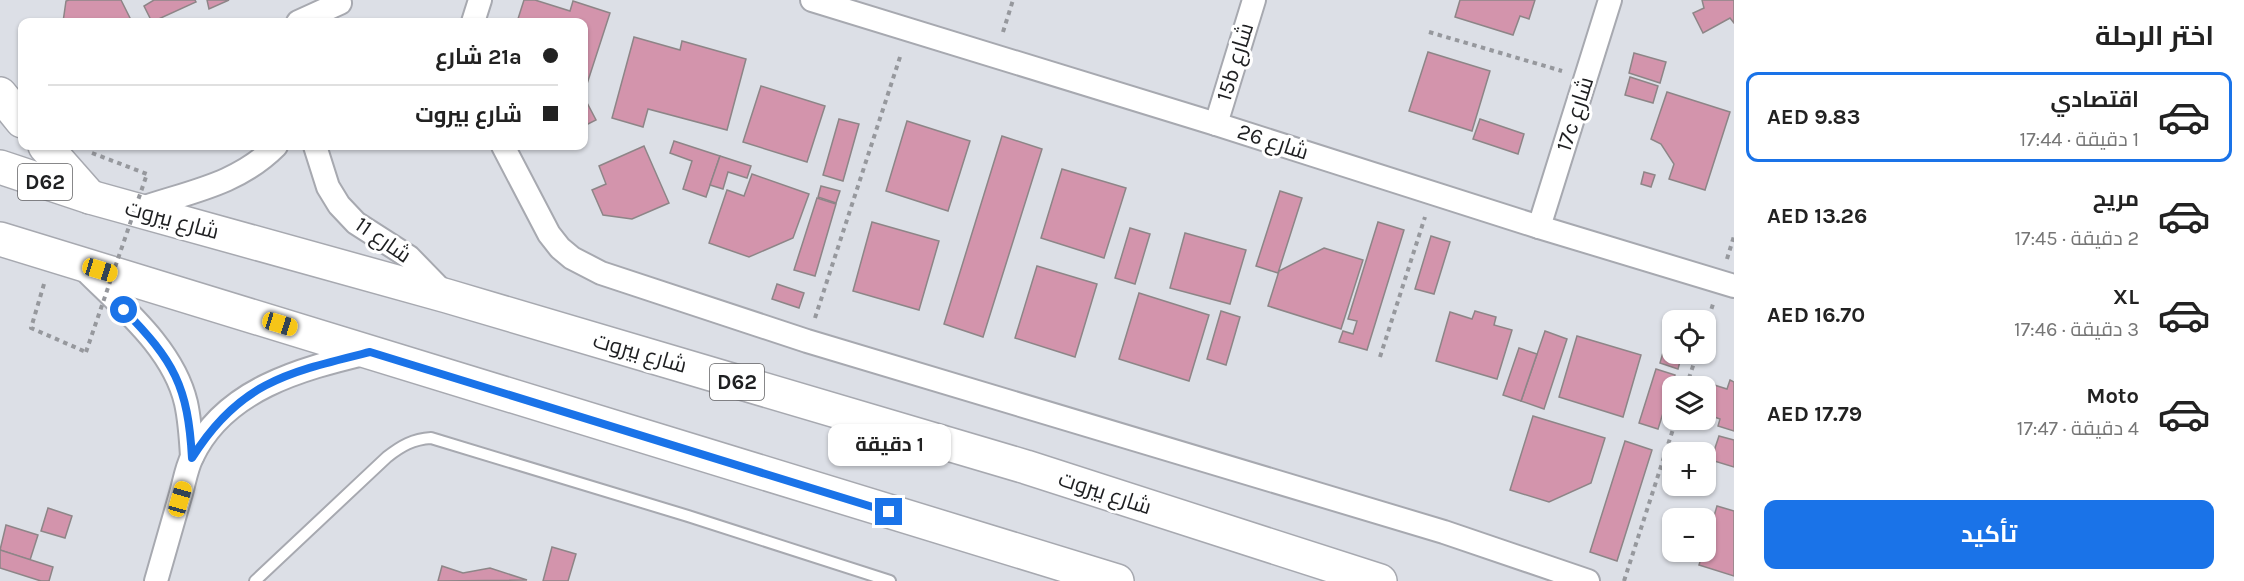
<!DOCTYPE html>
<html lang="ar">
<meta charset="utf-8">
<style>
:root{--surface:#fff;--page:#f2f2f2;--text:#222;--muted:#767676;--line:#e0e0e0;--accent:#1a73e8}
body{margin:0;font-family:Karla,Cairo,sans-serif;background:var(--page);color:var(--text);direction:rtl;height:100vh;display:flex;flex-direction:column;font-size:22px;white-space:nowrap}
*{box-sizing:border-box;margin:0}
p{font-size:20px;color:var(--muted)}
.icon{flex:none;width:33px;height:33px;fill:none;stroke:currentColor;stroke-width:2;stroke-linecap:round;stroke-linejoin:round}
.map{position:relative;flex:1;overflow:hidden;direction:ltr}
.panel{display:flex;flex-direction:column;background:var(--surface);width:510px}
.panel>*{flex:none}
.guide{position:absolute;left:18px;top:18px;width:570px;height:132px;border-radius:12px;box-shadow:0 2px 4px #0004;direction:rtl;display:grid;align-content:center;height:132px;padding:0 30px;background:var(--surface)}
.buttons{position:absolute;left:1662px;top:310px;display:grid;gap:12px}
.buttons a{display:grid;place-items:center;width:54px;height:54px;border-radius:12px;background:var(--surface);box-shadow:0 2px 4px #0004;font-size:30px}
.end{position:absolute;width:27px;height:27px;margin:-14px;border:8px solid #1a73e8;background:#fff;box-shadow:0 0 0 3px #fff}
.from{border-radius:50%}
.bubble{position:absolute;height:42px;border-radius:12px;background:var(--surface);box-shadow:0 2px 4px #0004;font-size:20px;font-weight:700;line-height:42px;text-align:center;direction:rtl}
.car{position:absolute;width:18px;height:36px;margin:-18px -9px;border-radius:8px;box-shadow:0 0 4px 2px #0007;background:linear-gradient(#f5c518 24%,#345 0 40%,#f5c518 0 76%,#345 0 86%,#f5c518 0)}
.guide b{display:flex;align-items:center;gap:21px;height:57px;font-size:22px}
.guide b+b{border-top:2px solid var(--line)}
.guide i{width:15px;height:15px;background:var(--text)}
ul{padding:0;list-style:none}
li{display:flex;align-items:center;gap:18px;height:90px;margin:0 12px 9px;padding:0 18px;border:3px solid transparent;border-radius:12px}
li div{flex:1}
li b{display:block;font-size:22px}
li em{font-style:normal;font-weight:700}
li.active{border-color:var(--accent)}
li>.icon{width:54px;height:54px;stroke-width:1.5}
h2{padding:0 30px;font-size:27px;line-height:72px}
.primary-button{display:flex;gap:12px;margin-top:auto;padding:12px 30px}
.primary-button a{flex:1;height:69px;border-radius:12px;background:var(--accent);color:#fff;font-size:24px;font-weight:700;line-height:69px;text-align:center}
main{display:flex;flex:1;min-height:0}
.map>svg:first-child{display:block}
.building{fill:#d394ac;stroke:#8d8587;stroke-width:1.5}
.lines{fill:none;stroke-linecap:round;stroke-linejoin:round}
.lane-casing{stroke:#a7a9b0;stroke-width:14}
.street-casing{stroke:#a7a9b0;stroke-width:26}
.primary-casing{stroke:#a7a9b0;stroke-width:36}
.path{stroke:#96989d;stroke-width:4;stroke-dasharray:4.5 4.5;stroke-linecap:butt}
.lane{stroke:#fff;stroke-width:10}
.street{stroke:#fff;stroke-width:22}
.primary{stroke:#fff;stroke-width:33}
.path-bridge{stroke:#96989d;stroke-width:4;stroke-dasharray:4.5 4.5;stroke-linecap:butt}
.route{stroke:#1a73e8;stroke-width:8}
.labels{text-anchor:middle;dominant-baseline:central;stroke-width:6;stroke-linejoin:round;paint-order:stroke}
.shield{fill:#fff;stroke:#626264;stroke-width:1.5}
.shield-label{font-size:21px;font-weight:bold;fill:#1e1f21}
.street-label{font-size:22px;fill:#1e1f21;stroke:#fff}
</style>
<main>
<section class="panel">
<h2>اختر الرحلة</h2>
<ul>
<li class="active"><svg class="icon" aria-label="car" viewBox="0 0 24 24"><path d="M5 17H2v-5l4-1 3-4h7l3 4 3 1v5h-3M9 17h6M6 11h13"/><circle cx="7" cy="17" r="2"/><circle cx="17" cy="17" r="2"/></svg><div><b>اقتصادي</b><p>1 دقيقة · 17:44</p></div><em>AED 9.83</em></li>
<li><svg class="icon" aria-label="car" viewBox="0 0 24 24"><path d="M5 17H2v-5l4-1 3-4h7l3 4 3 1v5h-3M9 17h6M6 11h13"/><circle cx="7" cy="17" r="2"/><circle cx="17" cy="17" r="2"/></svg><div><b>مريح</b><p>2 دقيقة · 17:45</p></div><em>AED 13.26</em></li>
<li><svg class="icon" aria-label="car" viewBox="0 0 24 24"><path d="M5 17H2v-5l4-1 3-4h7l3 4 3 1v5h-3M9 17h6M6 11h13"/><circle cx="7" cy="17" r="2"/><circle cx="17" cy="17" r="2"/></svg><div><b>XL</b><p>3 دقيقة · 17:46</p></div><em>AED 16.70</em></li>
<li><svg class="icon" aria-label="car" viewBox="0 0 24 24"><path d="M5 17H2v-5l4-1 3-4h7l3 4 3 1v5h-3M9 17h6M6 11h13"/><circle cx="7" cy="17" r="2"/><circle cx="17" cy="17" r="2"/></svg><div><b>Moto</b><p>4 دقيقة · 17:47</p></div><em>AED 17.79</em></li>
</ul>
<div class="primary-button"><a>تأكيد</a></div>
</section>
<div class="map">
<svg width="1734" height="581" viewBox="0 0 1734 581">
<rect width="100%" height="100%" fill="#dcdfe6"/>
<g class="building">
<path d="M69,0H121L132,22H63L66,1Z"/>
<path d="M154,0H195L196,2L152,22L144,6Z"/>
<path d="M207,0H229L209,9Z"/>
<path d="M524,0H535L570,11L573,1L610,13L586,87L584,86V22H517Z"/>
<path d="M1460,0H1535L1529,19L1520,16L1513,35L1455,17Z"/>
<path d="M1702,0H1734V23L1730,18L1703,33L1693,13L1704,8Z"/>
<path d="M634,37L680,50L682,41L746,59L727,130L648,109L643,127L612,118Z"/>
<path d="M1428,52L1490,71L1472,131L1409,111Z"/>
<path d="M1634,53L1666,62L1660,83L1629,73Z"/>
<path d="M1630,77L1658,86L1653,103L1625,95Z"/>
<path d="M761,86L825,106L807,162L743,142Z"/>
<path d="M1667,92L1730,112L1705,190L1669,179L1674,164L1661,144L1651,139Z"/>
<path d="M584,97L596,120L584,126Z"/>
<path d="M839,119L859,124L843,181L823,175Z"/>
<path d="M1480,119L1524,134L1518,154L1473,139Z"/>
<path d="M907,121L970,141L948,211L886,191Z"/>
<path d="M1002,136L1042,149L983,337L944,324Z"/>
<path d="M674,141L720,156L706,197L683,189L692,161L670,153Z"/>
<path d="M644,146L669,203L632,219L603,215L592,190L606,184L599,166Z"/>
<path d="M720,156L751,166L747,178L728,172L723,189L710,185Z"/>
<path d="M1062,169L1126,188L1104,258L1041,238Z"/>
<path d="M1644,172L1655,175L1651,187L1641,184Z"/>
<path d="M752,174L809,194L793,238L749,257L709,243L727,190L744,196Z"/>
<path d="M821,186L840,191L836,203L818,197Z"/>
<path d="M1280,191L1302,198L1278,273L1256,266Z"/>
<path d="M817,198L836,204L815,276L794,270Z"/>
<path d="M872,222L939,241L919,310L853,291Z"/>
<path d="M1378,222L1404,230L1367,350L1339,342L1343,331L1353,334L1357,321L1348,319Z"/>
<path d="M1130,228L1150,234L1135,284L1115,278Z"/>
<path d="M1185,233L1246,250L1230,304L1170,288Z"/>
<path d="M1431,236L1450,242L1434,294L1415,289Z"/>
<path d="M1324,248L1363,260L1341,329L1268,306L1279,271Z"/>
<path d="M1037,266L1097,284L1075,357L1015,338Z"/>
<path d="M777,284L804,293L799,308L772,299Z"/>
<path d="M1139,293L1209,315L1189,381L1119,359Z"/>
<path d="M1221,311L1240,317L1226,365L1207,359Z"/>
<path d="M1475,311L1496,317L1494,325L1512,330L1497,379L1436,361L1450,312L1472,319Z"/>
<path d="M1673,317L1687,321H1672V354H1682L1678,369L1660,363Z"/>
<path d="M1545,331L1567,339L1544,409L1521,401Z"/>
<path d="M1577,336L1641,355L1623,417L1559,397Z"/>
<path d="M1519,348L1537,354L1521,401L1503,395Z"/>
<path d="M1656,369L1675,375L1658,429L1639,423Z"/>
<path d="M1730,380L1734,382V431L1718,426L1720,419L1706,414V402L1711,384L1727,389Z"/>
<path d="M1533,416L1605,438L1591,483L1549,502L1510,490Z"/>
<path d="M1719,436L1734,440V467L1711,460Z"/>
<path d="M1625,441L1652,450L1617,561L1590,552Z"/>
<path d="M1717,506L1734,511V576L1699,565L1703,552H1706V543Z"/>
<path d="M48,508L72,516L65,538L41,531Z"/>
<path d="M6,525L38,535L30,560L0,550Z"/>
<path d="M552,547L576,554L568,581H543Z"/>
<path d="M0,550L53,567L49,581H41L0,568Z"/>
<path d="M442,566L463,573L490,568L527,580L438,581Z"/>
</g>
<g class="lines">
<g class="lane-casing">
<path id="lane" d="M255,581L387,457C401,446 413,439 431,438L688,516L890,581"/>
</g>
<g class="street-casing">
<g id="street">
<path d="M812,0L1216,124L1539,227L1734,286"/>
<path d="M298,22L340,3"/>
<path d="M473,22L480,0"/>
<path d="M1216,124L1254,0"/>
<path d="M315,146L328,187L339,205L356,223L409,257L447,296"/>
<path d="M503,146L549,234L560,248L572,258L601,273L807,341L1444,532L1588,581"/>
<path d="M136,210C187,192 236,186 276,146"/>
<path d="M1539,227L1610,0"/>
<path d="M81,266C119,305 173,347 186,403C190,421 191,439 192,457"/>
<path d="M156,581C164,553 172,525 180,497C184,484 186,469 192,457C224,389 301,369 367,353"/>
</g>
</g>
<g class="primary-casing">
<g id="primary">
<path d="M0,94L22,121"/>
<path d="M45,146L90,197"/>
<path d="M0,167L90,197L447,296L1026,467L1380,581"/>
<path d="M0,239L1117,581"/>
</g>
</g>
<g class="path">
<path d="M1003,32L1013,0"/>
<path d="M1429,32L1562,71"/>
<path d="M92,153L147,174"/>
<path d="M1727,259L1734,236"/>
<path d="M44,284L31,328L86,352"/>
<path d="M815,318L901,54"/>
<path d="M1706,326L1713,304"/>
<path d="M1380,357L1425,217"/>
<path d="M1686,387L1697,354"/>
<path d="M1624,581L1676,420"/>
</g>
<use href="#lane" class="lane"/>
<use href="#street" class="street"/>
<use href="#primary" class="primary"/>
<path class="path-bridge" d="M86,352L147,174"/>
</g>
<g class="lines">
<path class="route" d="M124,310C174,361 188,386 192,458C239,382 289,372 370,352L889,512"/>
</g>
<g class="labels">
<g class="shield">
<rect x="18" y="164" width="54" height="36" rx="4.5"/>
<rect x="710" y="364" width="54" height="36" rx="4.5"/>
</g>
<g class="shield-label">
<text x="45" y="182">D62</text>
<text x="737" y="382">D62</text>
</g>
<g class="street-label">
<text transform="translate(1235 62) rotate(-73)">15b شارع</text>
<text transform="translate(1575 114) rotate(-72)">17c شارع</text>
<text transform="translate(1273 142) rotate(18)">شارع 26</text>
<text transform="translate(172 220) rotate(15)">شارع بيروت</text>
<text transform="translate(383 240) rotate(35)">شارع 11</text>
<text transform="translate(640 353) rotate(16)">شارع بيروت</text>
<text transform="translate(1105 493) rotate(18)">شارع بيروت</text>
</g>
</g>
</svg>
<div class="buttons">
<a><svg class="icon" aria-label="locate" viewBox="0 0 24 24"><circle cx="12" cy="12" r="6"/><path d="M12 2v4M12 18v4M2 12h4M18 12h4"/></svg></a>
<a><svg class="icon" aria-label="layers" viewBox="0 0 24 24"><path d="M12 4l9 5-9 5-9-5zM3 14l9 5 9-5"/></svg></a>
<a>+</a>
<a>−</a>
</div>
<i class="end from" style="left:124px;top:310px"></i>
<i class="end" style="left:889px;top:512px"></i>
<div class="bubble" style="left:828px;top:424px;width:123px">1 دقيقة</div>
<i class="car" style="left:100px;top:270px;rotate:107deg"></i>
<i class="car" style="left:280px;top:324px;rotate:107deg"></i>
<i class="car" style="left:180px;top:499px;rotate:16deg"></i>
<div class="guide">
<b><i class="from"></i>21a شارع</b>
<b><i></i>شارع بيروت</b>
</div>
</div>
</main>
